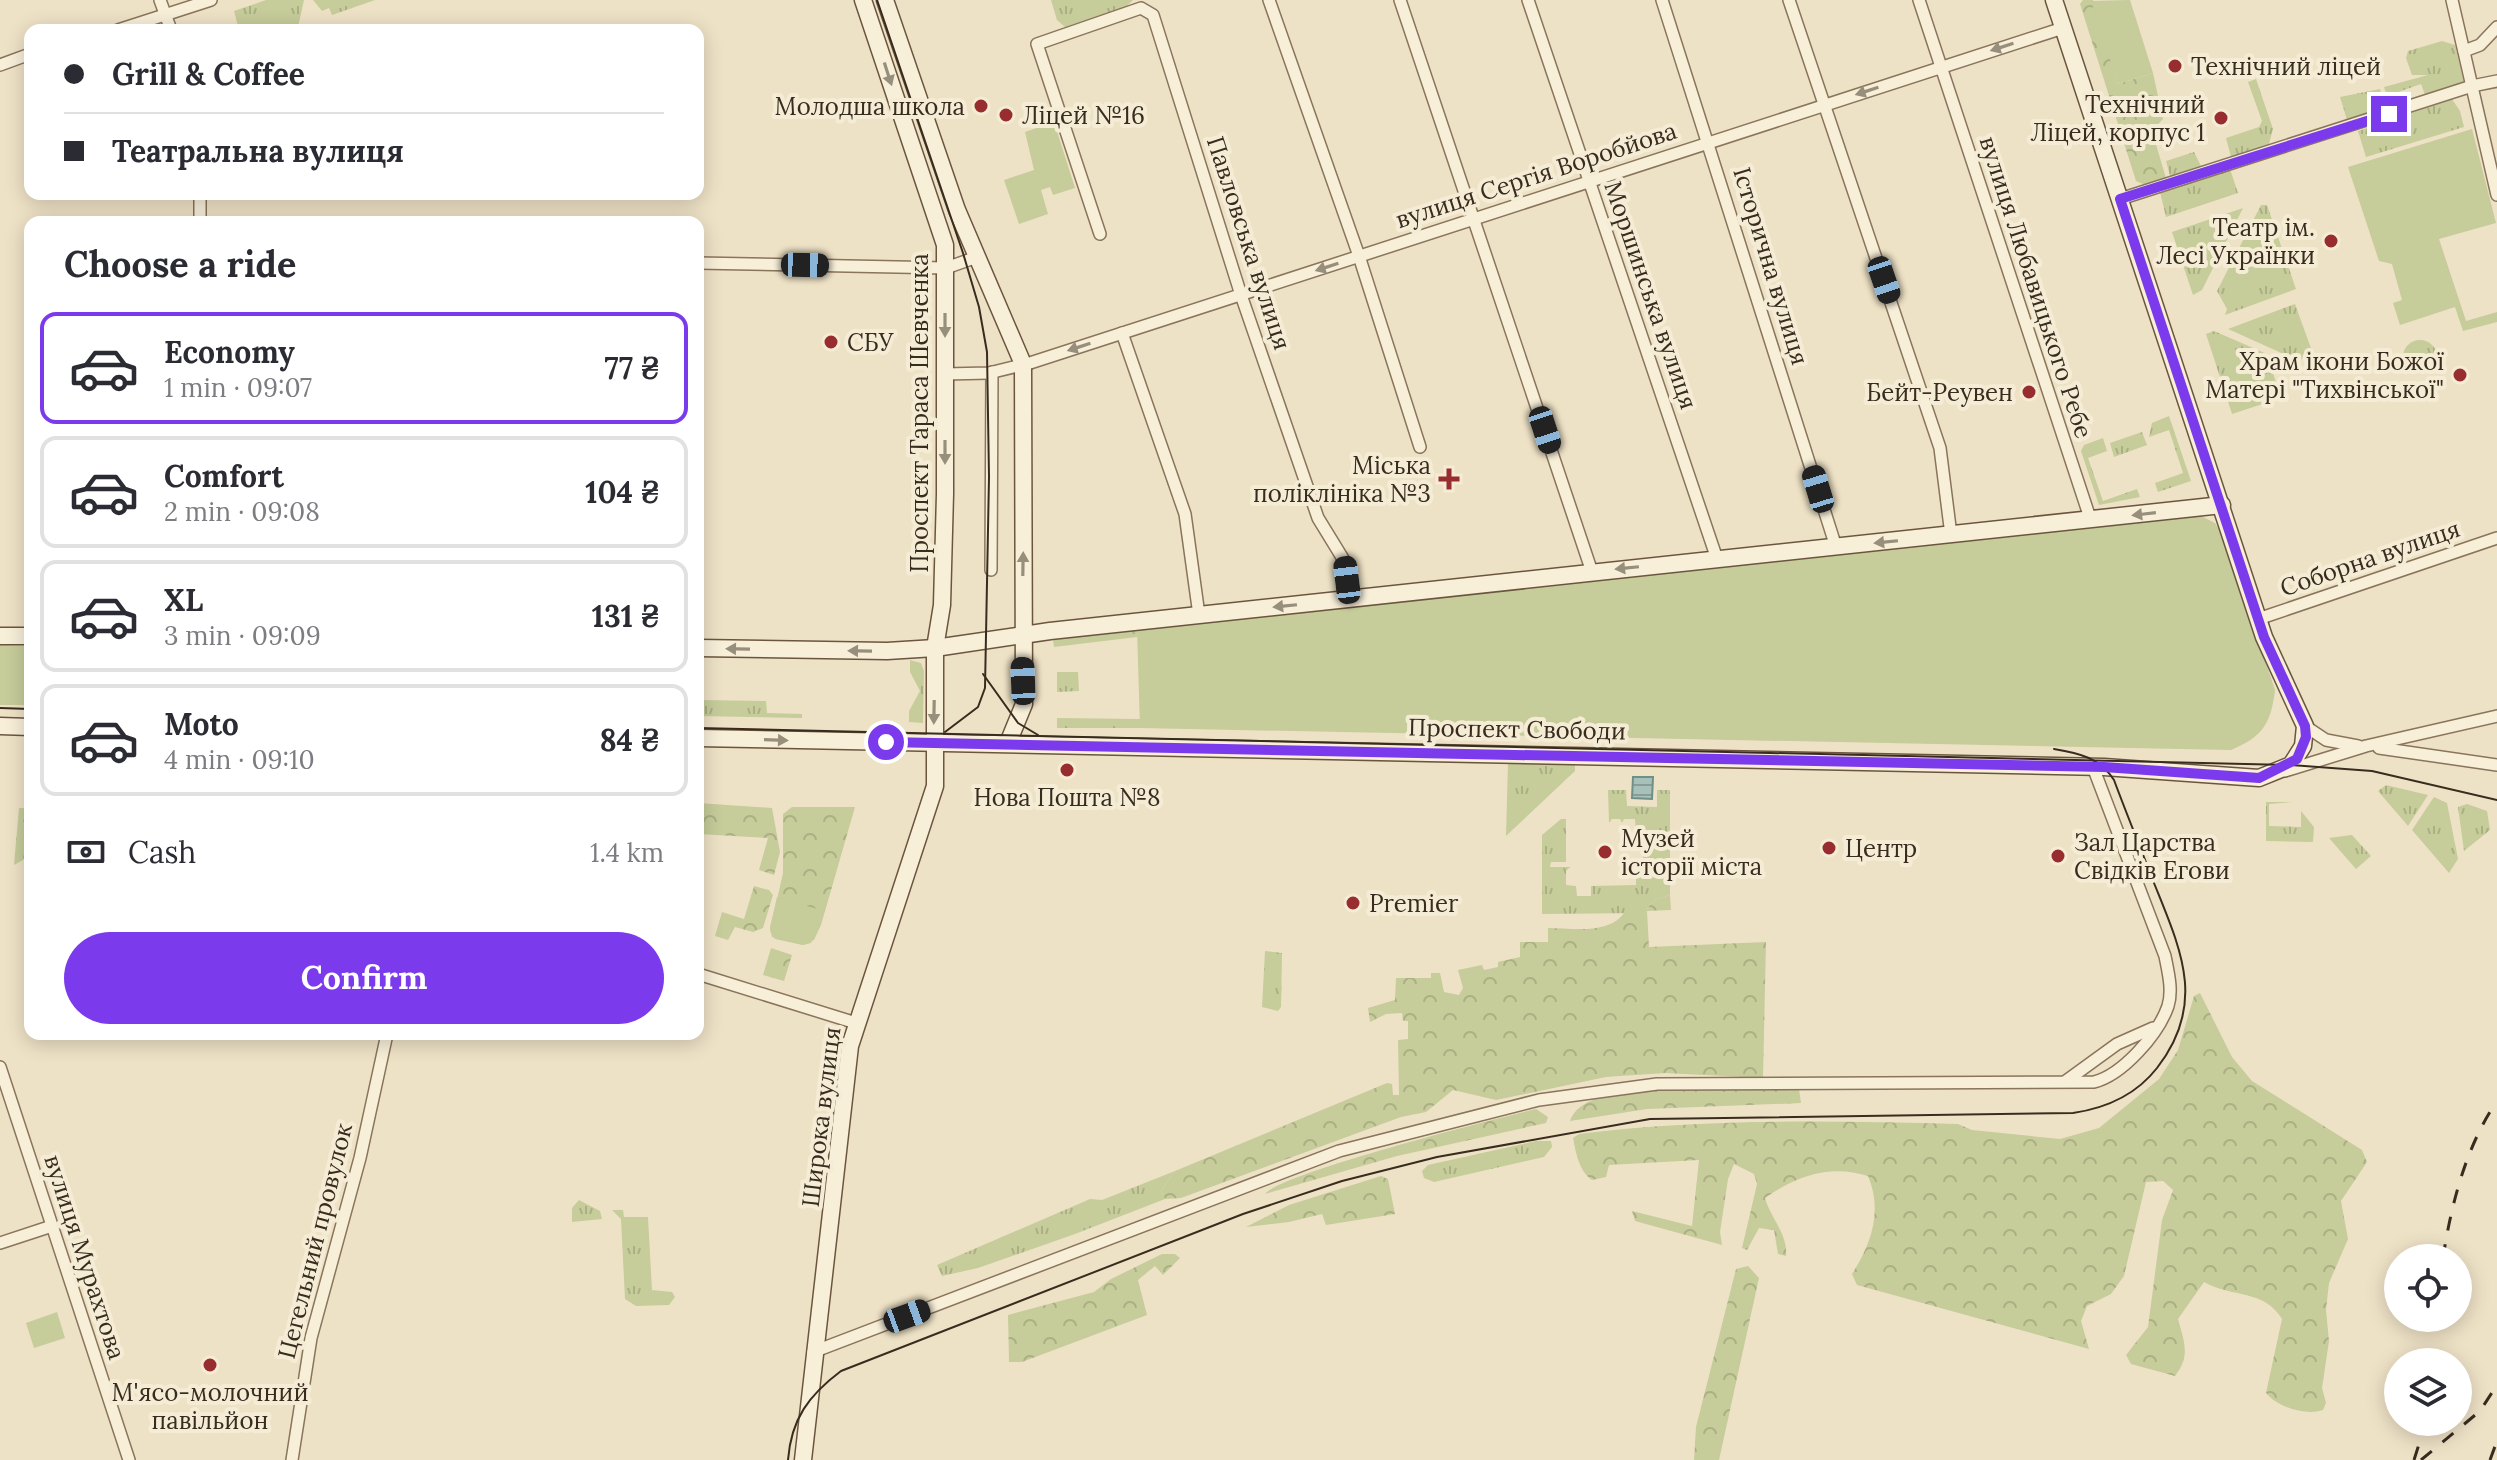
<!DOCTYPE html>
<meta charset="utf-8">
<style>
:root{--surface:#fff;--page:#f2f2f3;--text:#2b2b33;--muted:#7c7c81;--line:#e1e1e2;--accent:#7c3aed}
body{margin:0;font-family:Lora,serif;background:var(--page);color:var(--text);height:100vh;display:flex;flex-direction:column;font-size:30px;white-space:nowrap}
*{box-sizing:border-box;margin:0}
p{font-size:26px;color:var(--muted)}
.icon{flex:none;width:44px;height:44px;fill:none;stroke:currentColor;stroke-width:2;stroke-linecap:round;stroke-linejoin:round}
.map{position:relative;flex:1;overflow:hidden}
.side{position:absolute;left:24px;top:216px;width:680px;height:824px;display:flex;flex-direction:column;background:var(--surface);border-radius:16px;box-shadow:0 4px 20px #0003}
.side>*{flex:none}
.guide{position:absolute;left:24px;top:24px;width:680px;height:176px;border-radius:16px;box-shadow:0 4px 20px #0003;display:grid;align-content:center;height:176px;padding:0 40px;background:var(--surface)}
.fabs{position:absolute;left:2384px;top:1244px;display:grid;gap:16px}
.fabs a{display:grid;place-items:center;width:88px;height:88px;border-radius:50%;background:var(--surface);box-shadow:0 4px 20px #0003;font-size:40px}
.end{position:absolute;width:36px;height:36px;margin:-18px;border:10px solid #7c3aed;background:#fff;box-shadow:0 0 0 4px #fff}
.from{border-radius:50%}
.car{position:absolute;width:24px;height:48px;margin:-24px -12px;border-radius:10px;box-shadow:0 0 6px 2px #0007;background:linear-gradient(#222 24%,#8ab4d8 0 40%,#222 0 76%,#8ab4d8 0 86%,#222 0)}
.guide b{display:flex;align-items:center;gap:28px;height:76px;font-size:30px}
.guide b+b{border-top:2px solid var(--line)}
.guide i{width:20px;height:20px;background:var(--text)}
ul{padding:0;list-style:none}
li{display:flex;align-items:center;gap:24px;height:112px;margin:0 16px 12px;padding:0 24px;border:4px solid var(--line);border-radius:16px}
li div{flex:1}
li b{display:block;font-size:30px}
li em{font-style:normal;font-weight:800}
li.current{border-color:var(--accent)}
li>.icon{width:72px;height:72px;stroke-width:1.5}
h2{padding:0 40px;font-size:36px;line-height:96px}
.pay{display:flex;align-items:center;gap:20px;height:88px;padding:0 40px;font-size:30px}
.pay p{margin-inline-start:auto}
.primary-button{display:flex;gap:16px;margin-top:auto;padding:16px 40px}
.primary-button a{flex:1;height:92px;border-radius:48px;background:var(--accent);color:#fff;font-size:32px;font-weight:800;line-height:92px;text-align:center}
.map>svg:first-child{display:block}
.grass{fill:url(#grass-tufts)}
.forest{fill:url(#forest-crowns)}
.green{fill:#c6cc9a}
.water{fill:url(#water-rules);stroke:#6e9087;stroke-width:2}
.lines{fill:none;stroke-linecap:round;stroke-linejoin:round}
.street-casing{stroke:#89745c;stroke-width:14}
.secondary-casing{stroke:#6b553f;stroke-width:19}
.street{stroke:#f8efd9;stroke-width:11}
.secondary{stroke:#f8efd9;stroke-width:16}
.tram{stroke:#392c1f;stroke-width:2}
.rail{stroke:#392c1f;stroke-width:3;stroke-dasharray:14 14;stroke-linecap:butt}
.oneway{fill:#988e7c}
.route{stroke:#7c3aed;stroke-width:10}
.poi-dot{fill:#972d2e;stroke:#f5ecd6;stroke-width:3}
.labels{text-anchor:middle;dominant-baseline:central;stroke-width:8;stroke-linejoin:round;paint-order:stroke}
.poi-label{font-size:24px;fill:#392c1f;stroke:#f5ecd6;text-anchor:start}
.street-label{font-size:24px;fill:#392c1f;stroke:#f5ecd6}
</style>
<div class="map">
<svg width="2497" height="1460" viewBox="0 0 2497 1460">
<defs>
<pattern id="grass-tufts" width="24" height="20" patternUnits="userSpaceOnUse" patternTransform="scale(2)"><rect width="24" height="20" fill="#c6cc9a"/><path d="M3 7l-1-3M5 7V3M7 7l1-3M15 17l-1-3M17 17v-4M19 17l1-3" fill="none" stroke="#abaf84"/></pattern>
<pattern id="forest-crowns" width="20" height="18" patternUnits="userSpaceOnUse" patternTransform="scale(2)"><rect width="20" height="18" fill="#c6cc9a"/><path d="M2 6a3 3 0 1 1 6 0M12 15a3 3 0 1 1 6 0" fill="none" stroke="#abaf84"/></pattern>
<pattern id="water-rules" width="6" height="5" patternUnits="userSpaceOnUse" patternTransform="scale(2)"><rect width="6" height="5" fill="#a7c1ba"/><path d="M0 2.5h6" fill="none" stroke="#899d97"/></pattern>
</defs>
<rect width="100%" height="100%" fill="#eee2c6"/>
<g class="grass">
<path d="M266,0H304L298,27L289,30H239L234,11Z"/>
<path d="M313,0H375L332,15L329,8L322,11Z"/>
<path d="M1051,0H1133L1127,6L1065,27L1057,20Z"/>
<path d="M2442,41L2455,45L2464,82L2425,95L2421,84L2387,96L2384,87L2428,75H2412L2406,58L2408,51Z"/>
<path d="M2256,79L2273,129L2269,144L2231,157L2226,138L2259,127L2262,121L2248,82Z"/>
<path d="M2380,89L2382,97L2373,101L2376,111L2347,120L2340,97Z"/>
<path d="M2452,99L2460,111L2464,127L2366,157L2358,131Z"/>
<path d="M2194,152L2201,166L2170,176L2166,161Z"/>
<path d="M2230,169L2238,193L2166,217L2160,192Z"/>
<path d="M2261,205H2267L2296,289L2225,315L2227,309L2217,291Z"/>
<path d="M2243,208L2202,290L2193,295L2172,232Z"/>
<path d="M2295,304L2312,351L2299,361L2228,329Z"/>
<path d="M2214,331L2267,354L2281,398L2232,414L2206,334Z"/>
<circle cx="2420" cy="357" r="17"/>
<path d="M2169,416L2191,481L2158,492L2155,483L2183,473L2169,430L2149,437L2152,423Z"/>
<path d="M2142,432L2147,445L2114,457L2110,443Z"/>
<path d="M2103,438L2107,451L2088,458L2103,501L2137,489L2140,497L2099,505L2081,451L2084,445Z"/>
<path d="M1137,629V637L1054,647L1053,639Z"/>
<path d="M910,660L921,663L924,671L923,723L909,722V711L920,691L910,672Z"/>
<path d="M1057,672H1078L1079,691L1057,692Z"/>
<path d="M698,697L701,700L766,701L767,713L802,714V718L698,716Z"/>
<path d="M1057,718L1140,719V728H1057Z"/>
<path d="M1508,762L1575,763V771L1506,836Z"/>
<path d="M2386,785L2428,795L2408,826L2378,791Z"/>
<path d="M1608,790H1626L1627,806L1657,807V790H1670V895L1654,900L1644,913L1542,914V835L1561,819H1566V862H1551L1550,867H1570L1566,871V885L1576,886L1577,896H1591V886L1636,885V869H1643V838L1636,837L1635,819H1624L1622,823L1620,819H1612L1609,823Z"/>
<path d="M2434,797L2447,803L2458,859L2449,873L2412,830Z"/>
<path d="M2266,802H2293L2269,804V826L2301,827V811L2314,827L2313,842L2266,841Z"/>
<path d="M2467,804L2487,811L2490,830L2464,851L2458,807Z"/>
<path d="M2352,835L2371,856L2356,869L2329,838Z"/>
<path d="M1265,951L1282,953L1281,1007L1278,1011L1262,1007Z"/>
<path d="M1536,1141H1551L1552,1147L1544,1157L1434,1182L1424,1178L1422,1171L1428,1165Z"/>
<path d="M1175,1171L1161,1191L1165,1199L1075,1234L978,1268L942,1276L937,1265L1090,1199L1102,1200Z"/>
<path d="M579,1200L600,1211L602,1219L572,1222V1208Z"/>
<path d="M612,1210H623L624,1217H648L652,1290L672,1292L675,1297L669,1305L636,1306L625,1299L621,1219Z"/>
</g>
<g class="forest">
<path d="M2083,0H2093L2118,84L2153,73L2163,119L2152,131L2166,178L2145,185L2136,181L2080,4Z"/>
<path d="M698,803L772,808L780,852L774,875L759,870L768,838L698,834Z"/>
<path d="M792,807H855L821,925L814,940L803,945L775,939L770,931L783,873V814Z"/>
<path d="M19,808H30V856L14,865Z"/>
<path d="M754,886L769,890L773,895L763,928L753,932L735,927L728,940L715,936L722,912L744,919Z"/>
<path d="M1670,895L1671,910L1647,911L1649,947L1766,942L1763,1078L1665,1073L1606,1077L1496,1100L1453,1090L1426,1112L1401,1117L1181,1198L1165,1199L1161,1191L1175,1171L1387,1083L1392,1084L1393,1095H1399L1398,1040L1408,1039V1021H1403L1402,1013L1386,1014L1370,1022L1368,1008L1395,1000L1396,978H1431V973H1440L1444,992L1459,995L1463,988L1458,970L1482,965L1484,970L1498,967V962L1520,957V942H1548V928C1573,928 1608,935 1624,913H1644L1654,900Z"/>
<path d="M771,948L792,955L784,981L763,975Z"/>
<path d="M2200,993L2232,1057L2252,1081L2362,1150L2367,1162L2341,1201L2348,1239L2329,1283L2326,1310L2329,1341L2322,1388L2326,1403L2323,1410C2306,1416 2277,1407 2266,1393L2282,1319C2264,1289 2232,1298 2204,1282L2178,1319C2184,1341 2191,1356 2175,1376L2131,1364L2126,1355L2148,1327L2162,1220L2173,1190L2163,1181L2146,1182L2124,1276L2111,1294L2087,1306L2081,1321L2089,1349L1857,1285L1852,1274C1871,1244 1883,1211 1868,1176C1830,1164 1796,1176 1765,1198C1771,1219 1788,1234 1786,1256L1778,1254L1774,1230L1759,1228L1747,1250L1742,1248L1757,1184L1754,1174L1734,1164L1728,1179L1720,1232L1722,1245L1635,1221L1632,1211L1692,1226L1699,1160L1609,1165L1606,1177L1592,1180C1579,1171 1576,1153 1573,1138L1579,1134C1705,1118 1831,1121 1958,1124L1972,1130L2060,1139L2099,1128L2159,1079L2178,1050L2194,996Z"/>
<path d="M1700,1089H1799L1801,1103L1647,1109L1570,1121C1582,1085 1666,1090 1700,1089Z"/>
<path d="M1536,1109L1548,1117L1546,1123L1397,1156L1265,1194C1280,1173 1498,1118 1536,1109Z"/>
<path d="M1381,1176L1388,1179L1395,1214L1326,1225L1322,1214L1289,1222L1246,1227L1289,1205Z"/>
<path d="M1162,1254H1175L1180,1258L1163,1275L1155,1266L1138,1280L1147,1315L1022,1362H1009L1008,1315L1094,1292L1111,1279Z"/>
<path d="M1748,1266L1759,1278L1719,1460H1694L1696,1427L1736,1269Z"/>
</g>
<g class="green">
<path d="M2130,0L2153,73L2118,84L2091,1Z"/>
<path d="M1054,122L1075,188L1053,195L1050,187L1041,190L1048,214L1019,224L1004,180L1034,170L1025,132Z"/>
<path d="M2472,129L2496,223L2439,239L2466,321L2497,312V322L2463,331L2455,307L2400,325L2393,303L2402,300L2392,264L2379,261L2348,167Z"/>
<path d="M2199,515L2215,523L2224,538L2275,690C2271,724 2262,737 2231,750L1140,728L1137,629Z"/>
<path d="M0,645L30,646V705H0Z"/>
<path d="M777,897L824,911L811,943L803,945L772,937L770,927Z"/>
<path d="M57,1312L65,1338L34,1348L26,1323Z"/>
</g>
<path class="water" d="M1633,777H1653L1652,799L1632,798Z"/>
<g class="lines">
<g class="street-casing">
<g id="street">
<path d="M160,0L171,30"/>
<path d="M1269,0L1359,256L1420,447"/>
<path d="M1400,0L1592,572"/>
<path d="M1528,0L1717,559"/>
<path d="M1662,0L1836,547"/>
<path d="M1789,0L1940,448L1951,535"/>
<path d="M1919,0L2091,521"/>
<path d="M2452,0L2497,195"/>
<path d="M118,30L211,0"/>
<path d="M2464,51L2480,45L2497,27"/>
<path d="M0,65L30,54"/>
<path d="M2120,199L2472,86L2497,81"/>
<path d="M200,222V194"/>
<path d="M1100,234L1037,44L1141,8L1153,15L1241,295L1318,518L1345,562L1349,599"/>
<path d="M698,263L946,268L977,257"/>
<path d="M1122,333L1185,514L1199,615"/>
<path d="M945,374L989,373L1030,363L2063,28"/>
<path d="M991,570L992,372"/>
<path d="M2258,619L2497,538"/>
<path d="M2305,726L2326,740L2358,746"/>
<path d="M2379,748L2497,765"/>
<path d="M2285,771L2366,746L2497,716"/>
<path d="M698,974L856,1023"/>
<path d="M0,1067L129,1460"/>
<path d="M2066,1081L2117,1044L2153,1028"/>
<path d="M0,1243L52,1226"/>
<path d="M813,1352L1339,1151L1539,1100L1657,1084L2094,1082C2122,1075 2158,1035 2168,1006C2173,990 2168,972 2165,956L2093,767"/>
<path d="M292,1460L311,1338L360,1158L387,1034"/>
</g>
</g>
<g class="secondary-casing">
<g id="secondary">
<path d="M885,0L957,210L1023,364L1024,704L1008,743"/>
<path d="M0,636H30"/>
<path d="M698,648L887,651L935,648L1050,631L2222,505"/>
<path d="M0,726L30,727"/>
<path d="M698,738L2104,767L2259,778L2291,765L2303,746L2305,726L2264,637L2054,0"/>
<path d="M803,1460L850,1046L935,786V648L942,605L945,494V245L863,0"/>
</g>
</g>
<use href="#street" class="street"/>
<use href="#secondary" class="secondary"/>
<g class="tram">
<path d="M877,0L963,253L979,307L987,352L989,477L985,688L978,707L945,732"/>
<path d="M983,674L1018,723L1038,735"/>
<path d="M0,708L30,709"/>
<path d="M698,728L2291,765L2372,771L2497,800"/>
<path d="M788,1460C791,1419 809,1395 841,1371L1243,1214L1342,1181L1437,1157L1650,1119L2073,1113C2107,1108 2136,1095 2157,1068C2207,1004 2181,950 2154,883C2141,849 2127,815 2114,780C2100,758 2079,753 2054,749"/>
</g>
<g class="rail">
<path d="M2443,1258C2451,1205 2466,1146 2497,1101"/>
<path d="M2414,1460L2426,1422"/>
<path d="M2421,1460L2480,1411L2497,1385"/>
<path d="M2490,1460L2497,1441"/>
</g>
</g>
<defs><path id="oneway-solid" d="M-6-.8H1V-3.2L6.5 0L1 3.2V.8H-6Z" transform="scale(2)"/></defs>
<g class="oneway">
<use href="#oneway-solid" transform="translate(2002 47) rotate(162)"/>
<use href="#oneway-solid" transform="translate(888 74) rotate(72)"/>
<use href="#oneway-solid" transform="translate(1867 91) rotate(162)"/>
<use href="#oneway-solid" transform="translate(1327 267) rotate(162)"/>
<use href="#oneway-solid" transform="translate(945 325) rotate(90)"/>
<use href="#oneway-solid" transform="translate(1079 347) rotate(162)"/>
<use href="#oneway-solid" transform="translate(945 452) rotate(90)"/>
<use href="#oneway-solid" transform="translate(2144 514) rotate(173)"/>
<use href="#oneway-solid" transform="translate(1886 542) rotate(174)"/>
<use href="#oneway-solid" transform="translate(1023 564) rotate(-89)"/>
<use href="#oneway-solid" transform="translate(1627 568) rotate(174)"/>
<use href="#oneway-solid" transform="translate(1285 606) rotate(174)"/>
<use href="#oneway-solid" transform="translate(738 649) rotate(-179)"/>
<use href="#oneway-solid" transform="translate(860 651) rotate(-179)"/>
<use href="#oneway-solid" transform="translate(934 712) rotate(91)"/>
<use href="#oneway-solid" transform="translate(776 740) rotate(2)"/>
</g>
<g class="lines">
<path class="route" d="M886,742L2104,767L2259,778L2297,759L2306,737L2305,726L2264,637L2120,199L2389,114"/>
</g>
<g class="poi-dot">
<circle cx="2175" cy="66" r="8"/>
<circle cx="981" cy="106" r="8"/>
<circle cx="1006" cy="115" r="8"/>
<circle cx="2221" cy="118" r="8"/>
<circle cx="2331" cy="241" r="8"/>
<circle cx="831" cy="342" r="8"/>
<circle cx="2460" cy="375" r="8"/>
<circle cx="2029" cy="392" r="8"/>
<path d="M1445 467h8v8h8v8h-8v8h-8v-8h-8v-8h8z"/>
<circle cx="1067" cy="770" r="8"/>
<circle cx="1829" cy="848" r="8"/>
<circle cx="1605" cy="852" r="8"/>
<circle cx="2058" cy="856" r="8"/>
<circle cx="1353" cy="903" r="8"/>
<circle cx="210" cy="1365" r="8"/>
</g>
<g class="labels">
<g class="poi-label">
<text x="2191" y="66">Технічний ліцей</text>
<text x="2205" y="104" text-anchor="end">Технічний<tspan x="2205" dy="28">Ліцей, корпус 1</tspan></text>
<text x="965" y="106" text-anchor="end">Молодша школа</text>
<text x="1022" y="115">Ліцей №16</text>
<text x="2315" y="227" text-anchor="end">Театр ім.<tspan x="2315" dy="28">Лесі Українки</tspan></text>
<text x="847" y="342">СБУ</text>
<text x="2444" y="361" text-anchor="end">Храм ікони Божої<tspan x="2444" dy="28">Матері "Тихвінської"</tspan></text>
<text x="2013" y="392" text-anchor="end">Бейт-Реувен</text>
<text x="1431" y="465" text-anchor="end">Міська<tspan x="1431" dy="28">поліклініка №3</tspan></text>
<text x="1067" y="797" text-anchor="middle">Нова Пошта №8</text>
<text x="1621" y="838">Музей<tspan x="1621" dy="28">історії міста</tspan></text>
<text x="2074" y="842">Зал Царства<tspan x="2074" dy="28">Свiдкiв Егови</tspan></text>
<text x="1845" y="848">Центр</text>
<text x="1369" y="903">Premier</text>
<text x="210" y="1392" text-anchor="middle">М'ясо-молочний<tspan x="210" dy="28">павільйон</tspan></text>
</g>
<g class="street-label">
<text transform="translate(1536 175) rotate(-18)">вулиця Сергія Воробйова</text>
<text transform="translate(1249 243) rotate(72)">Павловська вулиця</text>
<text transform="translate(1771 266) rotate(73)">Історична вулиця</text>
<text transform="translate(2036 287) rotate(72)">вулиця Любавицького Ребе</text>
<text transform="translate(1651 295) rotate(71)">Моршинська вулиця</text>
<text transform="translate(919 413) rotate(-90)">Проспект Тараса Шевченка</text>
<text transform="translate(2370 558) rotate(-19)">Соборна вулиця</text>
<text transform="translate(1517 729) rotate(1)">Проспект Свободи</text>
<text transform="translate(821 1117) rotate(-83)">Широка вулиця</text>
<text transform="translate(315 1241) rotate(-76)">Цегельний провулок</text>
<text transform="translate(85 1257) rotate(72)">вулиця Мурахтова</text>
</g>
</g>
</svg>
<div class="fabs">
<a><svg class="icon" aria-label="locate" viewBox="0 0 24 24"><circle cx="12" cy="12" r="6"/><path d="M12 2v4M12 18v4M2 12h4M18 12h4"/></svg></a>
<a><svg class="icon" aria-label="layers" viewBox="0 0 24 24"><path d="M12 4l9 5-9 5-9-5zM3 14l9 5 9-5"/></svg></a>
</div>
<i class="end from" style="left:886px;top:742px"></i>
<i class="end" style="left:2389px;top:114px"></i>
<i class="car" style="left:805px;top:265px;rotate:91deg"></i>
<i class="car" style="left:1884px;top:280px;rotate:161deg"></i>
<i class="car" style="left:1545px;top:430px;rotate:162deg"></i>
<i class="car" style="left:1818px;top:489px;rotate:343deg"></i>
<i class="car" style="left:1347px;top:580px;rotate:353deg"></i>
<i class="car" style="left:1023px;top:681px;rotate:358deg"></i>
<i class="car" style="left:907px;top:1316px;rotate:70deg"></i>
<div class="guide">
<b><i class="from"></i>Grill &amp; Coffee</b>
<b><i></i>Театральна вулиця</b>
</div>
<section class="side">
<h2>Choose a ride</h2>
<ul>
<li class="current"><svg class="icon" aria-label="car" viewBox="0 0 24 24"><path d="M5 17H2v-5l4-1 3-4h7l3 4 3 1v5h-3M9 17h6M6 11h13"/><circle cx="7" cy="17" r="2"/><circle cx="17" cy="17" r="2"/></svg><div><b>Economy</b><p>1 min · 09:07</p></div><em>77 ₴</em></li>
<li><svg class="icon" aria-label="car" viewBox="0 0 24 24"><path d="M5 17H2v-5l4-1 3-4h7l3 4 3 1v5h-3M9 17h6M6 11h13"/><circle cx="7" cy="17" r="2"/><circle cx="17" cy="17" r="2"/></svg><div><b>Comfort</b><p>2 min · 09:08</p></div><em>104 ₴</em></li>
<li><svg class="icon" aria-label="car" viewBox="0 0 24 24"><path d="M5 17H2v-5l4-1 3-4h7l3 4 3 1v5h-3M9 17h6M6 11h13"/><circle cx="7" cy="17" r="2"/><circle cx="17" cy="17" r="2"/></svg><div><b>XL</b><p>3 min · 09:09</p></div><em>131 ₴</em></li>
<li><svg class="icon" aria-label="car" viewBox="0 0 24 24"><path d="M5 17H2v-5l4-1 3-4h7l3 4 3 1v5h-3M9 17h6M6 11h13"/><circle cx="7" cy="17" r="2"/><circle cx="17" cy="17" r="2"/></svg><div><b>Moto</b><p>4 min · 09:10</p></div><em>84 ₴</em></li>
</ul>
<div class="pay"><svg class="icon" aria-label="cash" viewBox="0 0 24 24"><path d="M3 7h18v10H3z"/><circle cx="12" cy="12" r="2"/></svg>Cash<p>1.4 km</p></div>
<div class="primary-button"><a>Confirm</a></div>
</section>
</div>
